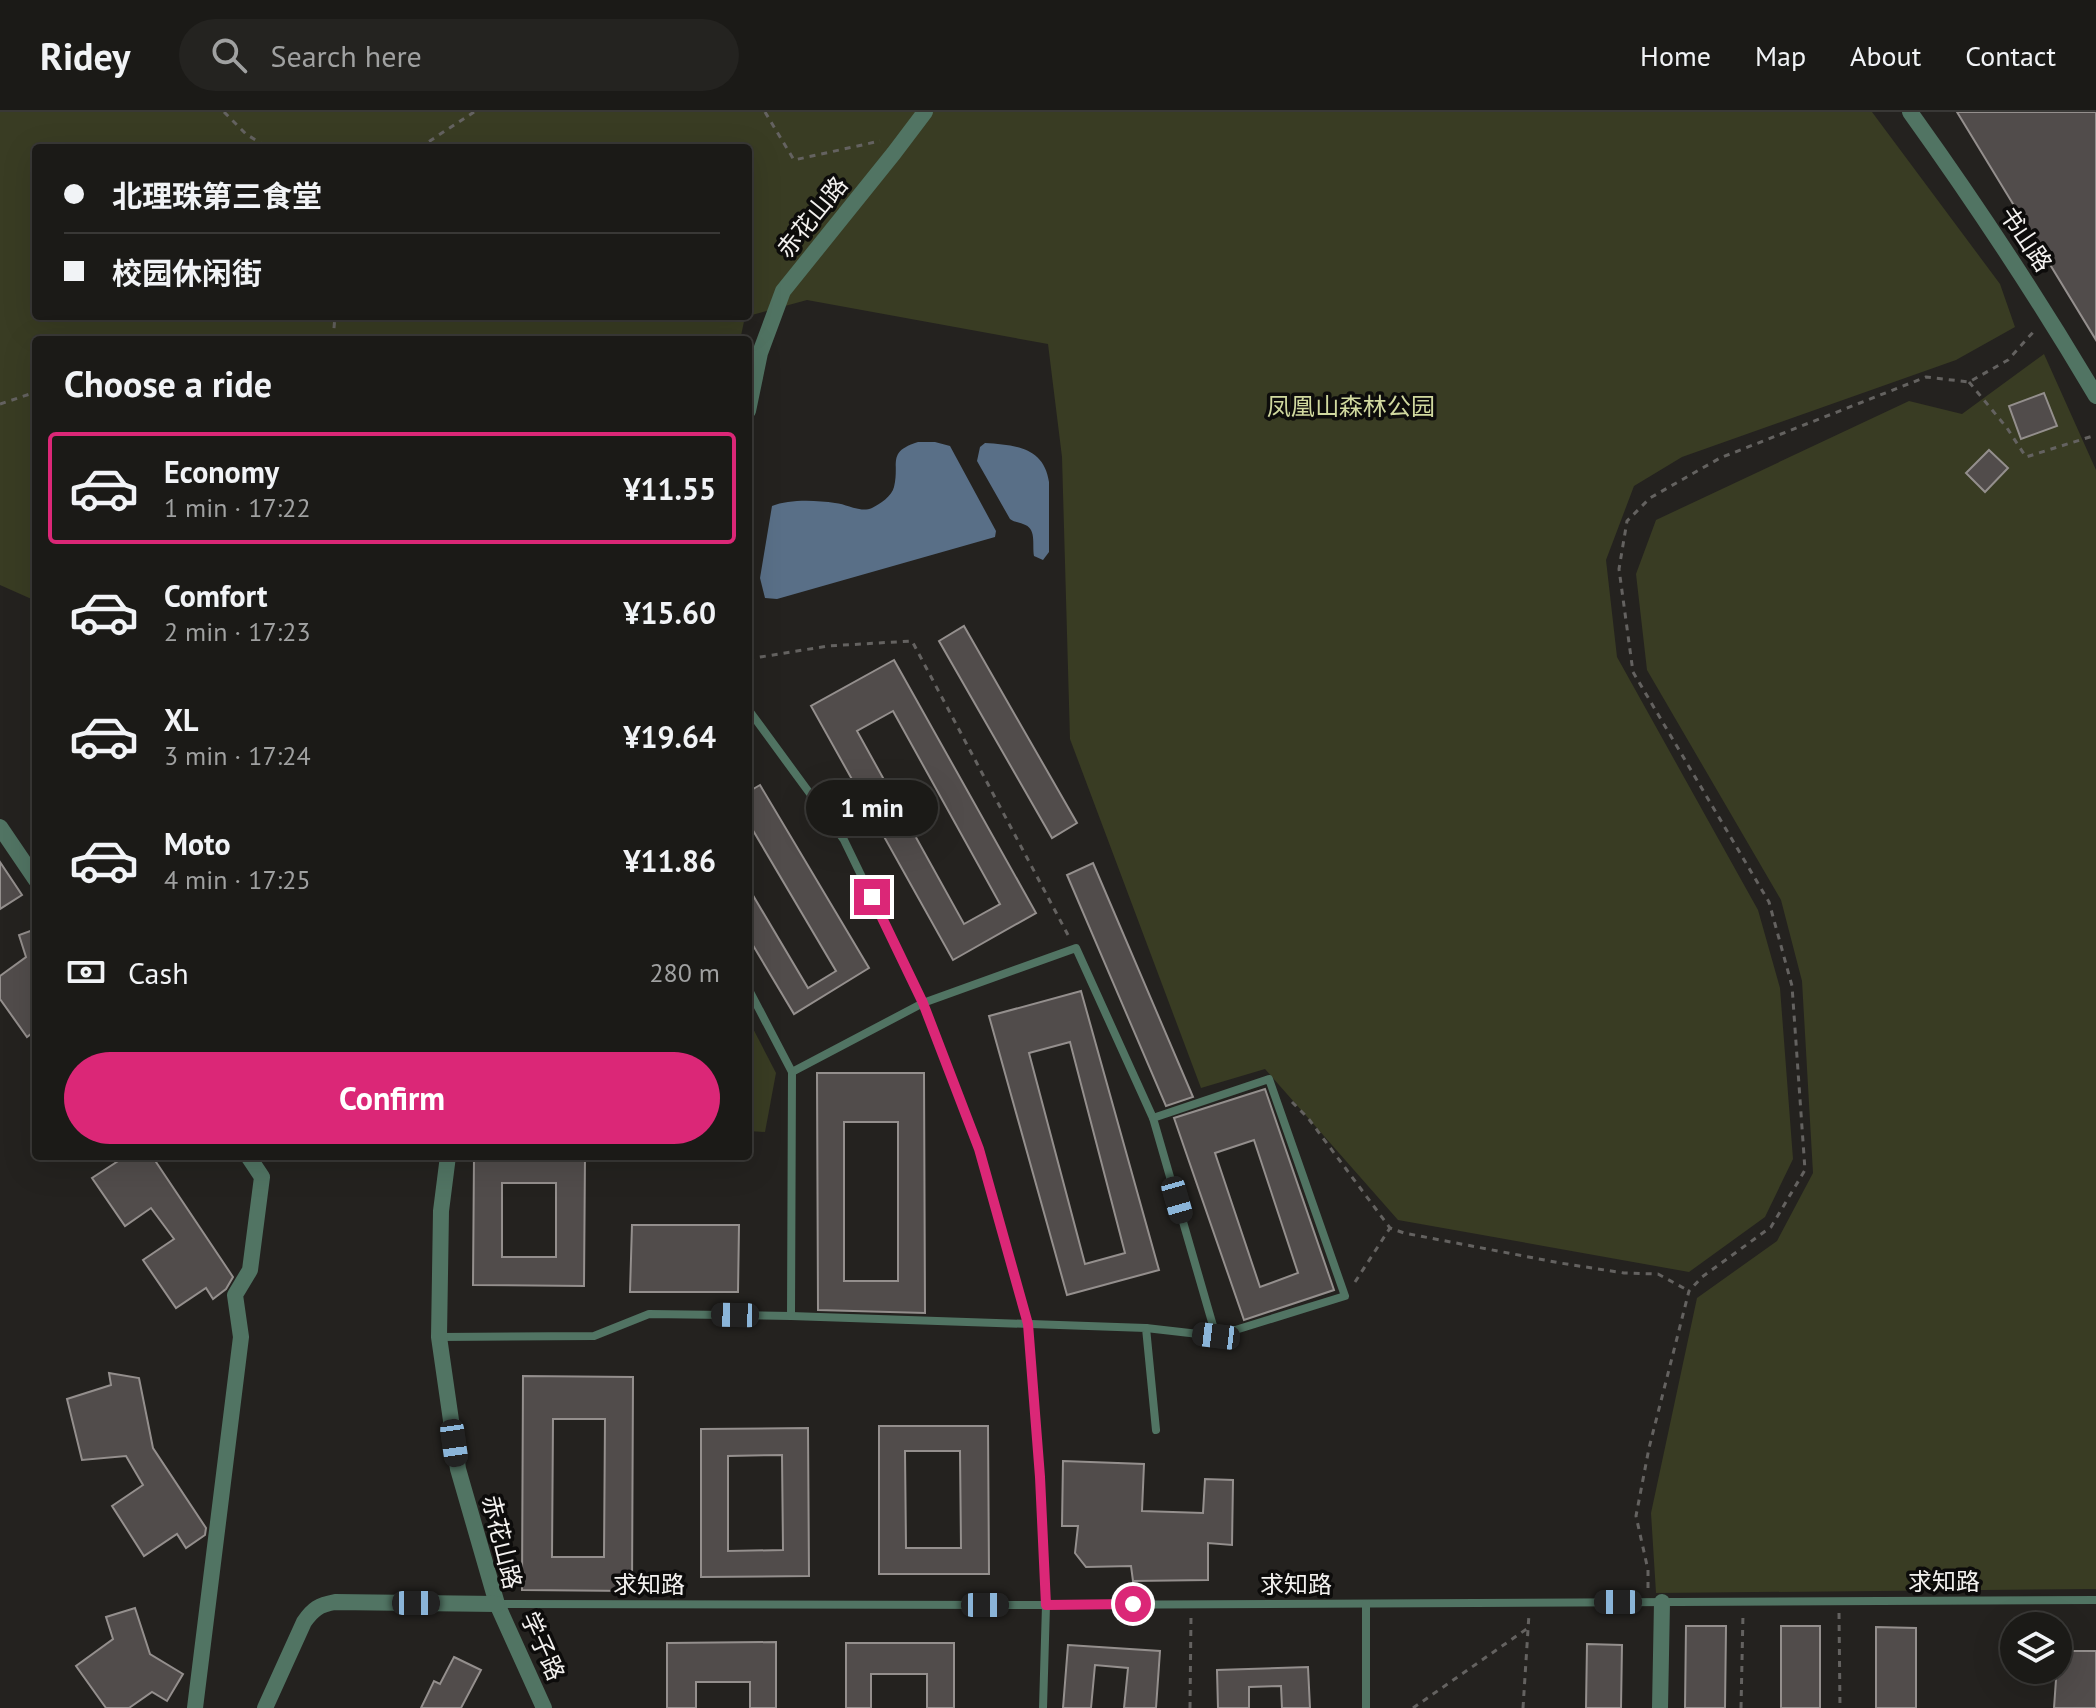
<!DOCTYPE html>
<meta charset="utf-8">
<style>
:root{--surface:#1b1a17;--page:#242320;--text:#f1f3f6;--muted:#a0a1a1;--line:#393836;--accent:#db2777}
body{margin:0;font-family:"PT Sans","Noto Sans SC",sans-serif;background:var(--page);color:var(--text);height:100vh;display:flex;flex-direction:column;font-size:30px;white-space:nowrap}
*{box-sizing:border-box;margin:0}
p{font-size:26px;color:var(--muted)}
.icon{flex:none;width:44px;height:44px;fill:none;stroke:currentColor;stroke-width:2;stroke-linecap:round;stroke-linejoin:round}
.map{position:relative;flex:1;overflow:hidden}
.sheet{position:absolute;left:32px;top:224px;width:720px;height:824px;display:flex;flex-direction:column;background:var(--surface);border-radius:8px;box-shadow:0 8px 32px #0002,0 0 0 2px var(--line)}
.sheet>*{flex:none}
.hud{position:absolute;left:32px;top:32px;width:720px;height:176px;border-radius:8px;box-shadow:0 8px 32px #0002,0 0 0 2px var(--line);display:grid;align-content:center;height:176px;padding:0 32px;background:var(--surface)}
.fabs{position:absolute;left:2000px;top:1500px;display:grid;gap:16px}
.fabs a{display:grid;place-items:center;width:72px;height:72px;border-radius:50%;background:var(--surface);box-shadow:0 8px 32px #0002,0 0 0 2px var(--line);font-size:40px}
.end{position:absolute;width:36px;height:36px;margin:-18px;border:10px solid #db2777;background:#fff;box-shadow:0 0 0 4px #fff}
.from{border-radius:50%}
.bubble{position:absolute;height:56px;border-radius:28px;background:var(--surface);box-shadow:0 8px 32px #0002,0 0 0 2px var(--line);font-size:26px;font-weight:700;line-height:56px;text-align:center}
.car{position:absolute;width:24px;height:48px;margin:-24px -12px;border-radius:10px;box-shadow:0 0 6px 2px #0007;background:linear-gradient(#222 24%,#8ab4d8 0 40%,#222 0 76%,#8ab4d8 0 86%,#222 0)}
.hud b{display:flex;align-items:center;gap:28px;height:76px;font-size:30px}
.hud b+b{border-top:2px solid var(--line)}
.hud i{width:20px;height:20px;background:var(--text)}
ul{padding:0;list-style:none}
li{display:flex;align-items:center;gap:24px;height:112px;margin:0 16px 12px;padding:0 16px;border:4px solid transparent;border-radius:8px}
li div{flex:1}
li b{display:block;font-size:30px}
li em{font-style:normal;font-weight:700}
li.active{border-color:var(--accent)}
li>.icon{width:72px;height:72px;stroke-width:1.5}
h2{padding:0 32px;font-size:36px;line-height:96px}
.pay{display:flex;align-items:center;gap:20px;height:88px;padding:0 32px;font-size:30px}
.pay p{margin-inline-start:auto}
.cta{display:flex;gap:16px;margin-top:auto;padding:16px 32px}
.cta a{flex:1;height:92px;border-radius:48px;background:var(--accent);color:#fff;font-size:32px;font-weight:700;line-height:92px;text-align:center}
header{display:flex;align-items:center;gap:48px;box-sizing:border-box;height:112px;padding:0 40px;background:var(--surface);border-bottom:2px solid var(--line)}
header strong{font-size:38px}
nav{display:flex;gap:44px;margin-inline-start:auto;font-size:28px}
.search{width:560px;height:72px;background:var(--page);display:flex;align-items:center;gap:20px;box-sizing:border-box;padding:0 28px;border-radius:44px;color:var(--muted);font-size:30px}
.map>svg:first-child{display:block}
.green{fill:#393c23}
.water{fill:#596f87}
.building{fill:#514c4b;stroke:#948f8d;stroke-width:2;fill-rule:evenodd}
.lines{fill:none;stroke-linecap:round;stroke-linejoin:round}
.path{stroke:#646260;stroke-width:3;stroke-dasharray:6 6;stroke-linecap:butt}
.service{stroke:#517463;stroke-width:8}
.minor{stroke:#517463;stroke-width:16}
.route{stroke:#db2777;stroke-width:10}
.labels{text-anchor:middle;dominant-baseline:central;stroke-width:7;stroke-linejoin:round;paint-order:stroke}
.street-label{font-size:24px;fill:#f3f1ef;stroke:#0d0c0b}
.park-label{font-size:24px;fill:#d1d99f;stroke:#0d0c0b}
</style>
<header>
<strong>Ridey</strong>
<div class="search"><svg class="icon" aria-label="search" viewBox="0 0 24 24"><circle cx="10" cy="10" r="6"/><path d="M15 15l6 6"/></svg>Search here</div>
<nav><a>Home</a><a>Map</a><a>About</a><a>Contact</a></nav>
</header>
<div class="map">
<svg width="2096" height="1596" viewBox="0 0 2096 1596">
<rect width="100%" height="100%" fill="#24221f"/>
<g class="green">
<path d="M0,0H1872L2000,172L2015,215L1956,248L1682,345L1634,374L1606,448L1617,545L1758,798L1780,876L1793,1047L1765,1105L1689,1160L1398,1108L1265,957L1201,976L1070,627L1062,345L1048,232L807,188L748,204V36H36V204H748L745,205L740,228H36V489L0,473Z"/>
<path d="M2044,242L2096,358V1477L1656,1481L1651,1401L1697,1186L1777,1129L1813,1061L1802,869L1781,788L1647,558L1636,462L1656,408L1909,289L1962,302Z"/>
<path d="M748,907L776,961L765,1020L748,1019Z"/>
</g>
<g class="water">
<path d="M918,330H935L950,334L996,419L995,425L777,487L765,486L760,466L772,394C789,387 816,388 835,391C847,392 860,401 872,396C880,392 892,384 894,375C900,351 886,340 918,330Z"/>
<path d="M985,331C1015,333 1044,335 1049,370V440L1043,448L1034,444C1032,432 1037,416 1023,412C1018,410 1014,410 1010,407L977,349L980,335Z"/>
</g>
<g class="building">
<path d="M1957,0H2096V228Z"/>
<path d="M2044,281L2057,314L2021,327L2009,294Z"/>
<path d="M1989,338L2008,356L1985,380L1966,361Z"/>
<path d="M964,514L1077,711L1052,726L939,529Z"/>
<path d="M894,548L1036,801L953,848L811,594ZM893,599L1000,792L964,812L857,619Z"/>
<path d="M760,673L869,856L794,902L748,825V775L808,876L836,859L748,710V680Z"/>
<path d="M0,750L22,783L0,797Z"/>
<path d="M1093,751L1193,985L1166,994L1067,763Z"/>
<path d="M36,817V918L27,925L0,887V864L26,845L19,823Z"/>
<path d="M1081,879L1159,1158L1067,1183L989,904ZM1070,930L1125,1141L1085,1152L1029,941Z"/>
<path d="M817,961H924L925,1201L818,1198ZM844,1010H898V1169H844Z"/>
<path d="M1265,977L1334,1178L1244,1208L1174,1006ZM1254,1028L1298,1161L1260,1175L1215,1041Z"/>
<path d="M126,1044H152L233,1165L226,1177L213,1187L206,1176L176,1196L143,1148L174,1127L151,1096L125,1114L92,1066Z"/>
<path d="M474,1044H585L584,1174L473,1173ZM502,1071H556V1145H502Z"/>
<path d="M632,1113H739L738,1180H630Z"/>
<path d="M109,1261L139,1266L153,1336L206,1416L205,1423L186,1436L177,1422L144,1444L112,1394L143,1373L126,1344L82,1348L67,1287L111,1273Z"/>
<path d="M523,1264L633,1265L632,1479L522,1478ZM553,1307H605L604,1445H552Z"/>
<path d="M879,1314H988L989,1462H879ZM905,1339H960L961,1436H906Z"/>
<path d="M808,1316L809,1464L701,1465V1317ZM782,1343L783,1438L728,1439V1344Z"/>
<path d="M1063,1349L1144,1352L1142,1399L1203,1401L1205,1367L1233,1368L1232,1433L1208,1431V1468L1133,1469L1131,1454L1086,1455L1075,1441L1078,1414H1062Z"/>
<path d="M135,1496L150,1542L183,1562L167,1589L152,1580L129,1596H106L76,1554L113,1527L106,1505Z"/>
<path d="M1686,1514H1726L1725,1596H1685Z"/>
<rect x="1781" y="1514" width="39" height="82"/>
<path d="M1876,1515L1916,1516V1596H1876Z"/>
<path d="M776,1530V1596H750V1570H696V1596H667V1531Z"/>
<path d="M846,1531H954V1596H927V1562H871V1596H846Z"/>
<path d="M1587,1532L1622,1533L1621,1596H1586Z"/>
<path d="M1068,1533L1160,1539L1156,1596H1124L1128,1556L1095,1553L1091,1596H1063Z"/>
<path d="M2058,1539H2096V1596H2054Z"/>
<path d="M454,1545L481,1558L461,1596H421L434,1569L440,1572Z"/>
<path d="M1308,1555L1310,1596H1282L1281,1574L1249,1575V1596H1218L1217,1558Z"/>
</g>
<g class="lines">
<g class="path">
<path d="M224,0L246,22L268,36"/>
<path d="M765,0L794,48L880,29"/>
<path d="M419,36L474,0"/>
<path d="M333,228L335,204"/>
<path d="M1969,270L2007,316L2026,345L2096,323"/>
<path d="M0,292L36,280"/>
<path d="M748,547L828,534L912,529L1068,823"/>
<path d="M1292,990L1308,1006L1390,1116L1404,1121L1560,1151L1624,1161L1658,1162L1689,1179"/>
<path d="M1355,1170L1390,1116"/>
<path d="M1648,1476V1458L1636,1404L1649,1336L1689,1179L1702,1165L1771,1115L1805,1058L1792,874L1769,790L1633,560L1619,457L1627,409L1650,386L1720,346L1926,265L1969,270L2008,248L2035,218"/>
<path d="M1839,1501L1840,1596"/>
<path d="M1190,1596L1191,1504"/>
<path d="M1413,1596L1528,1516"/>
<path d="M1523,1596L1529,1502"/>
<path d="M1741,1596L1743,1502"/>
</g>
<g class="service">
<path d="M748,597L844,728L923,891L979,1037L1028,1212L1040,1365L1046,1493L1043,1596"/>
<path d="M748,876L792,960L791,1204"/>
<path d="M792,960L923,891L1076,836L1153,1006"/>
<path d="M1146,1216L1216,1224L1345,1184L1269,967L1153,1006L1216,1224"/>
<path d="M439,1225L594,1224L649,1202L791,1204L1146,1216L1156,1318"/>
<path d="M498,1492L1046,1493L2096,1488"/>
<path d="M1366,1492V1596"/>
</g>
<g class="minor">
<path d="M1910,0C1976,92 2038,186 2096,284"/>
<path d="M748,299L760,241L783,179L894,41L925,0"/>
<path d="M0,715L36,768"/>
<path d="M448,1044L441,1099L439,1225L458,1357L497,1492L544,1596"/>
<path d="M195,1596L241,1225L235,1183L250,1158L262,1065L248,1044"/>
<path d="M265,1596L304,1510C313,1497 319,1493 335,1490L497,1492"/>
<path d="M1660,1596L1662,1490"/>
</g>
</g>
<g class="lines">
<path class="route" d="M872,785L923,891L979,1037L1028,1212L1040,1365L1046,1493L1133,1492"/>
</g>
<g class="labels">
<g class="street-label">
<text transform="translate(812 105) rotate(-51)">赤花山路</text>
<text transform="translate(2026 127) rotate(56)">书山路</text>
<text transform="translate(502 1430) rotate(76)">赤花山路</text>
<text x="1944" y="1469">求知路</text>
<text x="649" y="1472">求知路</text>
<text x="1296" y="1472">求知路</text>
<text transform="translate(543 1534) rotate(66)">学子路</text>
</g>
<g class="park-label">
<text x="1351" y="294">凤凰山森林公园</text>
</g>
</g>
</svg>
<div class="fabs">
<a><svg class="icon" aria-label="layers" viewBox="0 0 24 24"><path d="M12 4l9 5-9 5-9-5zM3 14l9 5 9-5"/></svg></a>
</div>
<i class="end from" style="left:1133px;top:1492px"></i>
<i class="end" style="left:872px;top:785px"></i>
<div class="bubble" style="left:806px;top:668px;width:132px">1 min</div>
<i class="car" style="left:1177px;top:1088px;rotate:164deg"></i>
<i class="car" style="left:735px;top:1203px;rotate:271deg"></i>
<i class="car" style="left:1216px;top:1224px;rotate:277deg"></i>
<i class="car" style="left:454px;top:1331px;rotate:172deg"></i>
<i class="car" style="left:1618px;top:1490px;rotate:270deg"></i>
<i class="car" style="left:416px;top:1491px;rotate:90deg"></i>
<i class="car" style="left:985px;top:1493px;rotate:90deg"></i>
<div class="hud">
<b><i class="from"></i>北理珠第三食堂</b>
<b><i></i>校园休闲街</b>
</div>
<section class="sheet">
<h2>Choose a ride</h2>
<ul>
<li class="active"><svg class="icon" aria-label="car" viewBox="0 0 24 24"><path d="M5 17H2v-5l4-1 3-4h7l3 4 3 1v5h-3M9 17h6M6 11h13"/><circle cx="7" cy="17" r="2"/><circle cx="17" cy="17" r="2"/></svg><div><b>Economy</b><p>1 min · 17:22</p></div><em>¥11.55</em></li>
<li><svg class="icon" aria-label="car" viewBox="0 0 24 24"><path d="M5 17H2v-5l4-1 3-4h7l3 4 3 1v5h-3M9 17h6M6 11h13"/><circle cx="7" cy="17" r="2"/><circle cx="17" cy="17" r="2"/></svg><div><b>Comfort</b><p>2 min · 17:23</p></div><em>¥15.60</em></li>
<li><svg class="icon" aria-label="car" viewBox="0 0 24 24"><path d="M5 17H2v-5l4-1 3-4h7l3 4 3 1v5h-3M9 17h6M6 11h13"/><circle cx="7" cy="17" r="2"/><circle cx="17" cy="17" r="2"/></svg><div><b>XL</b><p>3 min · 17:24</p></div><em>¥19.64</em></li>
<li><svg class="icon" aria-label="car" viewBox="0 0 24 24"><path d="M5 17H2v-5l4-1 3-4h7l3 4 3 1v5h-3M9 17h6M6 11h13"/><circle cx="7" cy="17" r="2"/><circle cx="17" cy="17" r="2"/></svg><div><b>Moto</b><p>4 min · 17:25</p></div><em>¥11.86</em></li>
</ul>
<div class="pay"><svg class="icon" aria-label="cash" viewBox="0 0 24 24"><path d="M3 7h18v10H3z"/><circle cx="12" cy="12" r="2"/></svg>Cash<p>280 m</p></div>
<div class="cta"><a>Confirm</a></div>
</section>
</div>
